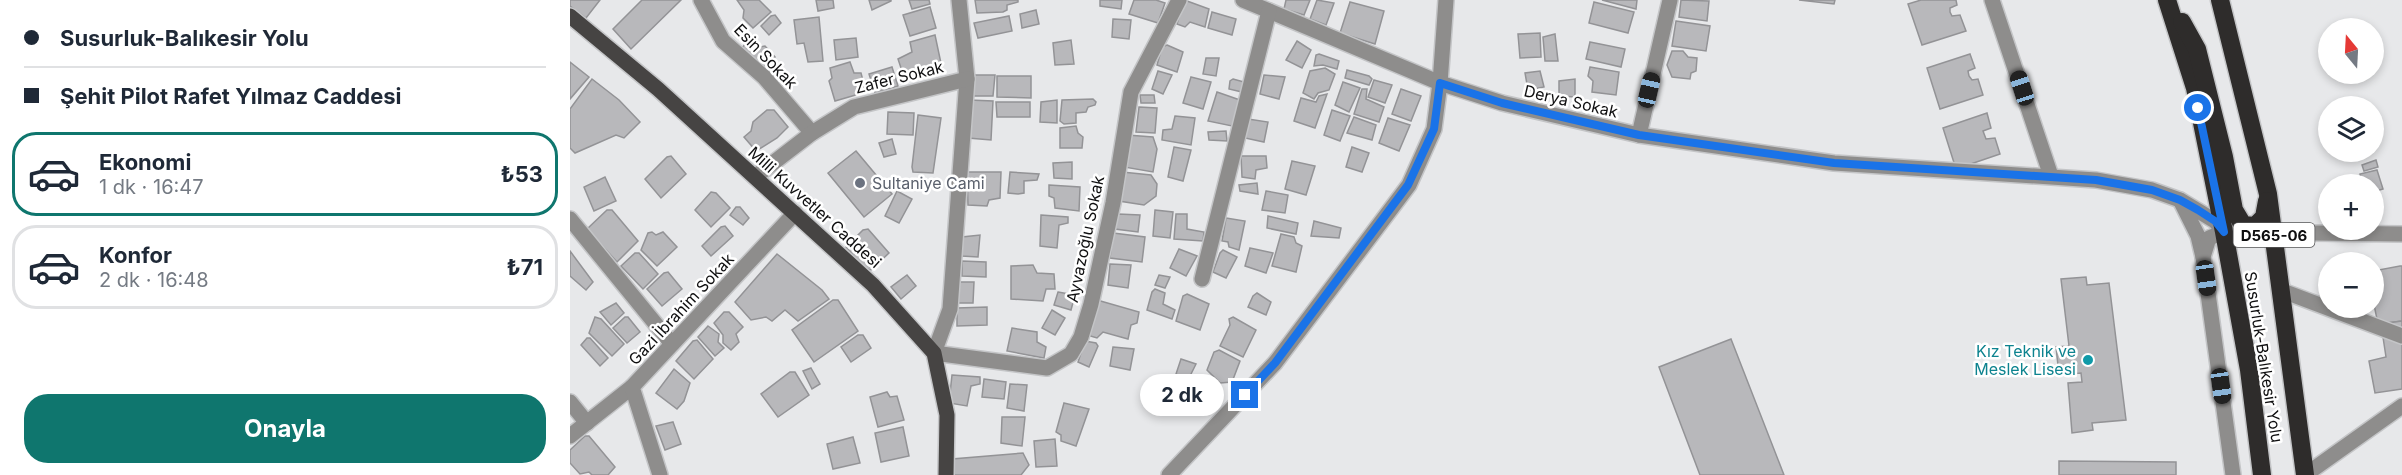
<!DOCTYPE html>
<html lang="tr">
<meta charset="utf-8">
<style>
:root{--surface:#fff;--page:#f6f6f7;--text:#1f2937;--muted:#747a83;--line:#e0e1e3;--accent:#0f766e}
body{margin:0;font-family:Inter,sans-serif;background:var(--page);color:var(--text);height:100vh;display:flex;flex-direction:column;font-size:22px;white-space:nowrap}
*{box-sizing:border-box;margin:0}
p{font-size:20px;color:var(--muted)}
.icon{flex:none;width:33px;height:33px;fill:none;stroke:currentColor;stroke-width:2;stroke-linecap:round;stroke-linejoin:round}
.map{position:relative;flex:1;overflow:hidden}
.side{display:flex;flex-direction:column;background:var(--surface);width:570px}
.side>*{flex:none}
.hud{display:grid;align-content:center;height:132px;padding:0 24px;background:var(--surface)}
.needle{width:39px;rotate:342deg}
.tools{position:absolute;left:1748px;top:18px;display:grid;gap:12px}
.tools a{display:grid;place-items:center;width:66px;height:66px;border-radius:50%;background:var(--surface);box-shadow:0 3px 9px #0003;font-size:30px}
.end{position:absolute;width:27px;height:27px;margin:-14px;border:8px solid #1a73e8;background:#fff;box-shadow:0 0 0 3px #fff}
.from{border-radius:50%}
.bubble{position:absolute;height:42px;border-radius:21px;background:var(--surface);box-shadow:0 3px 9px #0003;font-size:20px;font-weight:700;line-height:42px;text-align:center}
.car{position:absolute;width:18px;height:36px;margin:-18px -9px;border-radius:8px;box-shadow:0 0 4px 2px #0007;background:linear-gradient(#222 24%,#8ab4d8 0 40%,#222 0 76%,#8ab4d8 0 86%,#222 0)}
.hud b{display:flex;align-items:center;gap:21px;height:57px;font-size:22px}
.hud b+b{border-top:2px solid var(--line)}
.hud i{width:15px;height:15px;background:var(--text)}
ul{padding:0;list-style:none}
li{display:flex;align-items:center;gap:18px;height:84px;margin:0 12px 9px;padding:0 12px;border:3px solid var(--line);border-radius:24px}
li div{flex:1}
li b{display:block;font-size:22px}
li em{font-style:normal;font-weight:700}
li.on{border-color:var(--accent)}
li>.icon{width:54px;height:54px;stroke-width:1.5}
.cta{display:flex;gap:12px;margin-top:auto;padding:12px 24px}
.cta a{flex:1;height:69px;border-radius:24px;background:var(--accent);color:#fff;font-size:24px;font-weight:700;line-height:69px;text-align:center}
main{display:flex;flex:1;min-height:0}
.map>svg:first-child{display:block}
.building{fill:#b8b8bb;stroke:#939396;stroke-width:1.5}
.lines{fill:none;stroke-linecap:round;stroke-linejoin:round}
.minor-casing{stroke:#c4c5c7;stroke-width:18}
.major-casing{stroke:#c4c5c7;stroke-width:18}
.highway-casing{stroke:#c4c5c7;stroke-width:21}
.minor{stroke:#8e8d8c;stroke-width:15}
.major{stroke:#464443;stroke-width:15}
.highway{stroke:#2e2c2b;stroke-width:18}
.route{stroke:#1a73e8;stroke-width:8}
.worship-dot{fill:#6b7280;stroke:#fff;stroke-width:2}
.culture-dot{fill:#0f9aa8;stroke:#fff;stroke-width:2}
.labels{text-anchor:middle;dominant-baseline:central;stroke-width:5;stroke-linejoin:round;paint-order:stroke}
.shield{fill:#fff;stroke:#565657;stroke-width:1.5}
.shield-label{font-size:15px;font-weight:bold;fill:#0e0e0f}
.street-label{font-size:16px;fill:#0e0e0f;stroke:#fff}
.worship-label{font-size:16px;fill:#5b616d;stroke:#fff;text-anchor:start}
.culture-label{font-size:16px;fill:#0d838f;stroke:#fff;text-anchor:end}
</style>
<main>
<section class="side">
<div class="hud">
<b><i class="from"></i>Susurluk-Balıkesir Yolu</b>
<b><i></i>Şehit Pilot Rafet Yılmaz Caddesi</b>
</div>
<ul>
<li class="on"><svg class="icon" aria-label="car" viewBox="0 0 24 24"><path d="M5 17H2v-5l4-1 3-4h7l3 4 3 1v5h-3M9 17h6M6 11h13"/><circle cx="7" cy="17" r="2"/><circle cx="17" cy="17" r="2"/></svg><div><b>Ekonomi</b><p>1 dk · 16:47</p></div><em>₺53</em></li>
<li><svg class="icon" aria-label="car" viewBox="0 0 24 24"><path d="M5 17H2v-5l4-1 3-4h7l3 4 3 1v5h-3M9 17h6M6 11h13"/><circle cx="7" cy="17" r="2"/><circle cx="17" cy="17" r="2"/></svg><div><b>Konfor</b><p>2 dk · 16:48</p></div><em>₺71</em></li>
</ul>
<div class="cta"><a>Onayla</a></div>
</section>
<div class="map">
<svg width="1832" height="475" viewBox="0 0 1832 475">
<rect width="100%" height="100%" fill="#e7e8ea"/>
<g class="building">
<path d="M0,0H30L16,18L0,6Z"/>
<path d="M72,0H111L61,49L43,29Z"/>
<path d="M167,0H189L201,12L183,28L173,18L174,10Z"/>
<path d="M246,0H263L264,8L248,11Z"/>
<path d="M299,0H321V1L302,10Z"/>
<path d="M339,0H359L360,4L342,9Z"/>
<path d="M405,0H448V2L437,5V10L433,12L407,13Z"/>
<path d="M530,0H552L551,9L530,6Z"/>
<path d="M564,0H586L595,3L588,23L559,14Z"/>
<path d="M716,0H740L734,15L714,9Z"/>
<path d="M747,0L764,3L756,25L740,19Z"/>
<path d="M1032,0H1067L1066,9Z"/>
<path d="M1111,0L1139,1L1137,21L1109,17Z"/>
<path d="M1229,0H1265L1264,4Z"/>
<path d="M1351,0H1386L1387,5L1380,8V12L1382,16L1390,15L1396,31L1352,45L1338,4Z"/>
<path d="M617,1L639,9L635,27L620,22L615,27L607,24L613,3Z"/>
<path d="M780,2L814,11L805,44L770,33Z"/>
<path d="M1024,2L1064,12L1058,33L1019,23Z"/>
<path d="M360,7L366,28L340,36L333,15Z"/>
<path d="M466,10L469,24L452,28L450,14Z"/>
<path d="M642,12L666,19L662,35L638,28Z"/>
<path d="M205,15L211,23L199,35L191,26L201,16Z"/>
<path d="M439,16L442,31L408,38L404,23Z"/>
<path d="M249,17L253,61L238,62L234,43L227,44L224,20Z"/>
<path d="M543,19L561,20L559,39L542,37Z"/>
<path d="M1106,21L1140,26L1136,51L1102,46Z"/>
<path d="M970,33L971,57L950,58L948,34Z"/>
<path d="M985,34L988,61H975L973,37Z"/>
<path d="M365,35L372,68L335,80L328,59L342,52L340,42Z"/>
<path d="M286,38L288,57L266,60L264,40Z"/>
<path d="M182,39L190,47L195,46L205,57L189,73L168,52L178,41Z"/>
<path d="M501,40L504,64L485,65L483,43Z"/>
<path d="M727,41L741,50L732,68L716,60Z"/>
<path d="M1020,42L1055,49L1051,67L1016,59Z"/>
<path d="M597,45L613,52L607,72L587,65L592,47Z"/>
<path d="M1102,51H1113L1118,57L1127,58L1126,71L1121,73L1120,79L1102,77L1097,65Z"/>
<path d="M749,54L769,61L767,69L753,65L744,66L746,55Z"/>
<path d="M1400,54L1405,68L1398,71L1399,76L1402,80L1408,79L1413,95L1370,109L1357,68Z"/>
<path d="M636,58H649L646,76L633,74Z"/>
<path d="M0,62L19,77L0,99Z"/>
<path d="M280,62L284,73H291L296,92L265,101L259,81L262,78L260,68Z"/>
<path d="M322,67L328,86L305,93L299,74Z"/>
<path d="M1020,67L1049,72L1046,95L1022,92L1023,81L1018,76Z"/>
<path d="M755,68L765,74L759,90L748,93L744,99L733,93L740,71Z"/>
<path d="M777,70L799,76L802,79L799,85L775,78Z"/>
<path d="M588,71L602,75L593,94L582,89Z"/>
<path d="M970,71L974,87L958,90L955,73Z"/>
<path d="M400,75H425L423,96H400Z"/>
<path d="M694,75L715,77L709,99L690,94Z"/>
<path d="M427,76H461V98L427,97Z"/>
<path d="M621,77L641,82L633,109L613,103Z"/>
<path d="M22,79L49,100L70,122L54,138L46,135L5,153L0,148V109Z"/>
<path d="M663,79L674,82L672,92L659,89L660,81Z"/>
<path d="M1005,79V97L989,96V81Z"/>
<path d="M804,80L822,85L815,103L798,97Z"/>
<path d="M773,82L790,88L779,112L765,105Z"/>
<path d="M792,89H797L796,99L814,107L809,122L784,114Z"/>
<path d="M831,89L851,96L841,121L822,114Z"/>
<path d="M647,92L670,100L662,126L638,121Z"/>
<path d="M757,94L745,128L724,121L731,98L746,102L749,96Z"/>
<path d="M570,95H584L585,103H571Z"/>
<path d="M523,99L526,102L525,105L518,107L516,112L506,113V123L494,124L490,121L492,100Z"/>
<path d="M399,100L423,101L421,140L398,138Z"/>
<path d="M487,100V123L470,122L471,102Z"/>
<path d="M426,102H460V117H427Z"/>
<path d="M569,107L587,108L585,133L566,132Z"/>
<path d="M197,110H204L218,127L207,138L186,151L174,137L181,131L183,122Z"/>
<path d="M762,110L780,116L770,141L754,135Z"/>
<path d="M318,112L344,113L343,135L317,134Z"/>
<path d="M1417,113L1421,128L1413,131L1416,139L1425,138L1430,154L1386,169L1373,128Z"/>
<path d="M348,115L371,118L363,173L343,172L342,167Z"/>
<path d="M605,116L625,118L621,145L592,140L593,130L602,129Z"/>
<path d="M784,117L806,125L802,140L777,133Z"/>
<path d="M818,118L840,125L829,151L809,143Z"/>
<path d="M678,119L698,122L694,142L675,138Z"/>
<path d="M506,126L508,133L513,137L512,148H490V128Z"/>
<path d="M656,131L657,141L639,140L638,132Z"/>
<path d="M557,135L583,137L587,149L583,172L554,167Z"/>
<path d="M322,139L326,154L314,157L309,143Z"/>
<path d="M604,147L621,150L613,181L598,177Z"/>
<path d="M782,147L799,153L792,172L776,167Z"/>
<path d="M286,151L322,194L294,217L258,173Z"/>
<path d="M101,156L116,174L91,198L75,179L97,157Z"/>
<path d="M671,156H696L697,168L686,170L685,179L672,177Z"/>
<path d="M1806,160L1808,167L1794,171L1792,165Z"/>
<path d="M722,161L745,166L736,195L715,189Z"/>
<path d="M502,162V179L484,178L483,163Z"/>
<path d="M1807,170L1813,189L1803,192V184H1792L1790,174Z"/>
<path d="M397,172H431L430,198L419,200L417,206L398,205Z"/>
<path d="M440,172L469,174L467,180L454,181V193L448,194L438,193Z"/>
<path d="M552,172L581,175L587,184L586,196L574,205L549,201Z"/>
<path d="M35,177L46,201L24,211L14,187Z"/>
<path d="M687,183L688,194L670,191L669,185Z"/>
<path d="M479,185L510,187L509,211L485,208L484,198L479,196Z"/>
<path d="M327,191L342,199L329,223L315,216Z"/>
<path d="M696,191L718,195L715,213L692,210Z"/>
<path d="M141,192L146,193L160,208L141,227L125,210Z"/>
<path d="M166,207H170L179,218L173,225L160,215Z"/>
<path d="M37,210H42L68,241L47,262L17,229Z"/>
<path d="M585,210L603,212L600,238L583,236Z"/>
<path d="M548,214L570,215L568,232L545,229Z"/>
<path d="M606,214H617V229L634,232L633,241L604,239Z"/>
<path d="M471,215L498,217V223L489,225L487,248L470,246Z"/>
<path d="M698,216L728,223L726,234L697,228Z"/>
<path d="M656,218L675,221L669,250L659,247L658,242L652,241Z"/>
<path d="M744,221L771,228L769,238L741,236Z"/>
<path d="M155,226L163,236L141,256L132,246L151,227Z"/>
<path d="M298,229L319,253L301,270L294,268L276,247L293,230Z"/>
<path d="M82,232L86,235L93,232L107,247L87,266L71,250L78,233Z"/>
<path d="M543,233L575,237L572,262L540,258Z"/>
<path d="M711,234L724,237L726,243L732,246L726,272L702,266Z"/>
<path d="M410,235L408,257L392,256V237Z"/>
<path d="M680,248L703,253L696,273L675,266Z"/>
<path d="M609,249L627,256L616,276L600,268Z"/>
<path d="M653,250L667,257L656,278L643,272L650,253Z"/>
<path d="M0,251L23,282L16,290L0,276Z"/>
<path d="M65,253H69L88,274L73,289L51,266Z"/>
<path d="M207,254L252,290L259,299L228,321L215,310L202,321L196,317L181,320L165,302Z"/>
<path d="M392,261L416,262V277L392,276Z"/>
<path d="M540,264L561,265L558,288L538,285Z"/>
<path d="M463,265L467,273L484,274L485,289H476L473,301L441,299V266Z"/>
<path d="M1830,266H1832V321L1808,324L1803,300V271Z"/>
<path d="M98,272L112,289L92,306L77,289L94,273Z"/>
<path d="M337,275L346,286L331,299L321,287Z"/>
<path d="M589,275L600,277L595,288L585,285Z"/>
<path d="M1516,277L1517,285L1539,283L1556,420L1522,423L1523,430L1502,433L1498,383L1512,382L1511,373L1489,375L1486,347L1499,346L1491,279Z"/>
<path d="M388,282H404L403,303H387Z"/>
<path d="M585,289L595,293L593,304L605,310L602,319L577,310L582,292Z"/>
<path d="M488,292L505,295L501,310L484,305Z"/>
<path d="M687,293L701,302L696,315L678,307L683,296Z"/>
<path d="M617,294L639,304L630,330L606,321L613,296Z"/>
<path d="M263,300H268L288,331L244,362L222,330Z"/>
<path d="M527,300L569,312L567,323L561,325L558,339L533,332L527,338L517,335Z"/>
<path d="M46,303L54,313L41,325L30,312Z"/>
<path d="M417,307V325L387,326V308Z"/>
<path d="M482,310L495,318L485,335L472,328Z"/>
<path d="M154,312H159L173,327L166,334L169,342L161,350L153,343V335L144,323Z"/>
<path d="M25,317L31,319L54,344L42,356L19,333Z"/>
<path d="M55,317H58L70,332L57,343L43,328Z"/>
<path d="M663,317L686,330L673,357L650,346L660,325L659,319Z"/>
<path d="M1832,321V389L1805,393L1799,361L1816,357L1811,324Z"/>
<path d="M138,326L149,334L148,342L154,348L145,356L128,337Z"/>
<path d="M442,328L467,332V342L476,347L474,358L437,351Z"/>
<path d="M288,335H293L301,348L281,362L271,347Z"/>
<path d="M17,338H20L38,358L30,366L11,345Z"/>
<path d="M1161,339L1214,475H1130L1089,367Z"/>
<path d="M127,340L143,359L124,379L106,361L123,341Z"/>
<path d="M515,341L526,343L528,346L519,367L508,362Z"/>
<path d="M543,347L564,349L560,370L540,366Z"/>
<path d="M649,350L670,361L662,382L650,383L637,370L644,352Z"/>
<path d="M611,359L626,364L618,380L606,374Z"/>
<path d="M241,368L250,384L242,389L233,371Z"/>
<path d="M104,369L120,383L114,401L107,409L86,393Z"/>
<path d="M220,372H225L239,395L208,417L191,394Z"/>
<path d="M382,375L410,377V384L401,386L397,406L379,403Z"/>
<path d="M414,379L436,382L434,399L412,397Z"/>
<path d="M440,384L457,385L454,411L437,408Z"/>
<path d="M317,392L320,397L327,396L334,420L308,427L300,397Z"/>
<path d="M494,403L519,409L506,446L491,441V435L486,432Z"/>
<path d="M432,417H455L452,446L431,443Z"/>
<path d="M103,422L111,444L95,450L86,426Z"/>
<path d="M333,427L339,456L311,462L305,433Z"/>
<path d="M15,436H19L45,467L38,475H22L19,472L10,474L0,463V450Z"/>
<path d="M283,437L290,463L263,469L257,444Z"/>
<path d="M485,439L487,466L466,467L464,441Z"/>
<path d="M453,453L459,465L451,475H383L382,459Z"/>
<path d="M1489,461L1606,462V475H1489Z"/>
</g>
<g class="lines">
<g class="minor-casing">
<g id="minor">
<path d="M131,0L153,41L194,77L242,133"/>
<path d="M389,0L397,79L380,309L364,353L477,368L501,354L511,337L521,304L543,203L561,92L609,0"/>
<path d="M673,0L870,83L932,103L1069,135L1264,163L1526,180L1582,190L1610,200L1645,221L1654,232"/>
<path d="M1422,0L1481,176"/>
<path d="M1069,135L1100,0"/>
<path d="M185,177L242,133L284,107L397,79"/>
<path d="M1610,200L1628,236L1633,257"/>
<path d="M0,219L102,344"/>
<path d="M632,279L699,11"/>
<path d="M1710,290L1832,336"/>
<path d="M0,402L17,423"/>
<path d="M0,436L62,387"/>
<path d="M90,475L62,387L225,213"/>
<path d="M599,475L705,363L839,185L864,129L870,83L876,0"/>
<path d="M1663,475L1633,257L1639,238L1654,232L1832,234"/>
<path d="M1735,475L1832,406"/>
</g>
</g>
<g class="major-casing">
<path id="major" d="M0,16L88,89L303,285L364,353L377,415L376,475"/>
</g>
<g class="highway-casing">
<g id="highway">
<path d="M1597,0L1625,88L1654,232L1679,370L1692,475"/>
<path d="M1650,0L1698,194L1735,475"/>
<path d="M1612,22L1627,49L1654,157L1664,210L1673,225L1685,226L1694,217L1697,201"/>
</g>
</g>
<use href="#minor" class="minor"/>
<use href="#major" class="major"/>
<use href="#highway" class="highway"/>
</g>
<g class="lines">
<path class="route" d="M675,395L705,363L838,185L864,129L870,83L932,103L1069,135L1264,163L1526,180L1582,190L1610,200L1628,210L1645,221L1654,232L1628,108"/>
</g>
<circle class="worship-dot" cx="290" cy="183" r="6"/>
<circle class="culture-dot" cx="1518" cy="360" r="6"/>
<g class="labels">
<rect class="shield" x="1663.5" y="223" width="81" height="24" rx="4.5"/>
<g class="shield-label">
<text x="1704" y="235">D565-06</text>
</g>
<g class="street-label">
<text transform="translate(196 56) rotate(46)">Esin Sokak</text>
<text transform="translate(329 77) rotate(-14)">Zafer Sokak</text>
<text transform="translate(1001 101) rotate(13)">Derya Sokak</text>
<text transform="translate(245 207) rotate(42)">Milli Kuvvetler Caddesi</text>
<text transform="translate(515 239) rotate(-78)">Ayvazoğlu Sokak</text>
<text transform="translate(111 309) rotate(-47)">Gazi İbrahim Sokak</text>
<text transform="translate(1694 357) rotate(81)">Susurluk-Balıkesir Yolu</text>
</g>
<g class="worship-label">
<text x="302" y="183">Sultaniye Cami</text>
</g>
<g class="culture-label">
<text x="1506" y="351">Kız Teknik ve<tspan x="1506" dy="18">Meslek Lisesi</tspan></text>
</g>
</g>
</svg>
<div class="tools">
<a><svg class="needle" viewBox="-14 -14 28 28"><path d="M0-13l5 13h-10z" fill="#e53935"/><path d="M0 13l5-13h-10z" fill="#747a83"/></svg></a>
<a><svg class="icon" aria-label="layers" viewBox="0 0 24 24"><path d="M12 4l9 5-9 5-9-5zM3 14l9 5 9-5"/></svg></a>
<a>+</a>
<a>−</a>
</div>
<i class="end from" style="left:1628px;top:108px"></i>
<i class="end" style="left:675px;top:395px"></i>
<div class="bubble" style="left:570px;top:374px;width:84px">2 dk</div>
<i class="car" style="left:1452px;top:88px;rotate:342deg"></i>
<i class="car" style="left:1079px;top:90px;rotate:13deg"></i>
<i class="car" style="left:1636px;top:278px;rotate:172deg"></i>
<i class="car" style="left:1651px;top:386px;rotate:172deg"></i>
</div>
</main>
